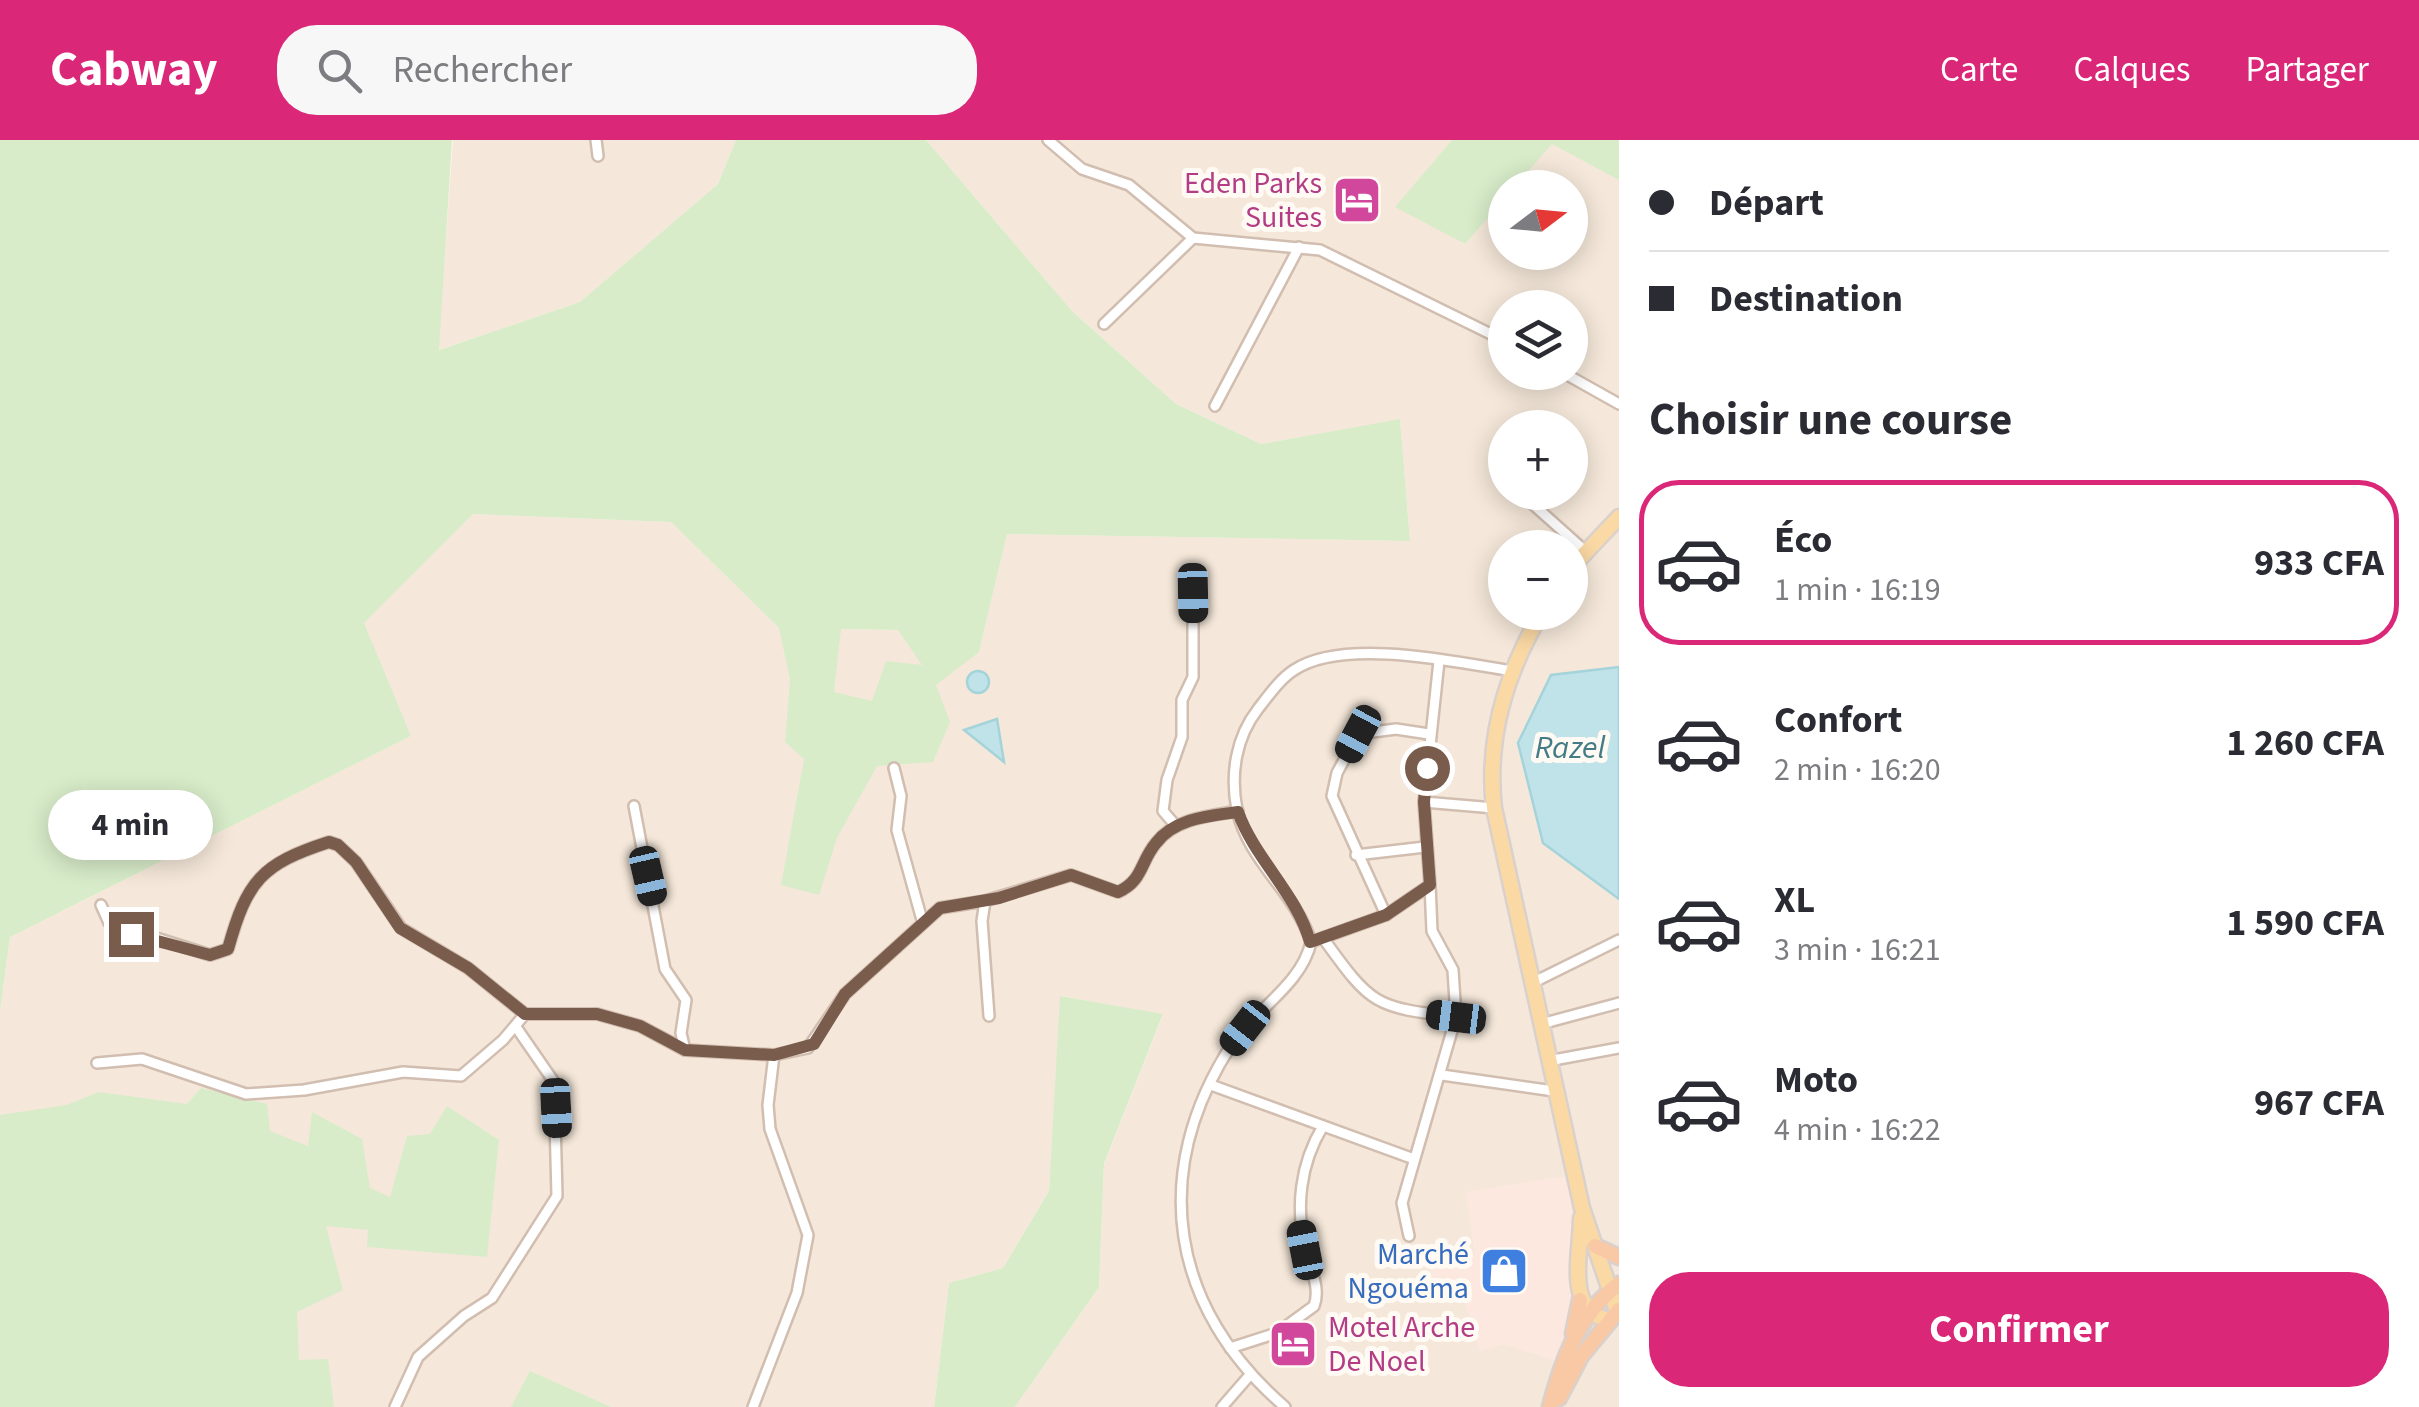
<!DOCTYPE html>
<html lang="fr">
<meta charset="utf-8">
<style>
:root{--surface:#fff;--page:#f7f7f7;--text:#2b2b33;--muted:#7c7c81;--line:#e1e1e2;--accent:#db2777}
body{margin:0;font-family:"Source Sans 3",sans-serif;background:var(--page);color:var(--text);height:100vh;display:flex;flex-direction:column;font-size:38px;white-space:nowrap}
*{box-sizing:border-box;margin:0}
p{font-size:32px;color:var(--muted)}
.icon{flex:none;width:55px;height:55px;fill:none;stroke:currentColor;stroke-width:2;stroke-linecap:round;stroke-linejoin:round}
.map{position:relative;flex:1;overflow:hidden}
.drawer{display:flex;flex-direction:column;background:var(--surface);width:800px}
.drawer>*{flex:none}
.banner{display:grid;align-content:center;height:220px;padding:0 30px;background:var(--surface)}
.needle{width:65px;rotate:74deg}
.controls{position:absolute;left:1488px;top:30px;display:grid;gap:20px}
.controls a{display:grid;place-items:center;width:100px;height:100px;border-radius:50%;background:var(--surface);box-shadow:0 5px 25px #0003;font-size:50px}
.end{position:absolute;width:45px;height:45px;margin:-22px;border:12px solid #7a5c4d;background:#fff;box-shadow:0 0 0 5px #fff}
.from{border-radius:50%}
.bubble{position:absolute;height:70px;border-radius:35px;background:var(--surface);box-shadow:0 5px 25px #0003;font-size:32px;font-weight:700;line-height:70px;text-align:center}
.car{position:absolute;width:30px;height:60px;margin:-30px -15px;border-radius:12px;box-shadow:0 0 8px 2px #0007;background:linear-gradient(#222 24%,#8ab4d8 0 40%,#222 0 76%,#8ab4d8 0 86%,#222 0)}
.banner b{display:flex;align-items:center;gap:35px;height:95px;font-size:38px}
.banner b+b{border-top:2px solid var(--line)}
.banner i{width:25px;height:25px;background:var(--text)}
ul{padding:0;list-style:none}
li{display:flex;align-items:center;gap:30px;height:165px;margin:0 20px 15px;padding:0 10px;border:5px solid transparent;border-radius:40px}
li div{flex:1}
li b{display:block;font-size:38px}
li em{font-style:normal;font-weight:700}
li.current{border-color:var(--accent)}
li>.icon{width:90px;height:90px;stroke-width:1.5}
h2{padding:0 30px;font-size:45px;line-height:120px}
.cta{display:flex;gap:20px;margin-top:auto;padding:20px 30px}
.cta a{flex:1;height:115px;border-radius:40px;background:var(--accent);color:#fff;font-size:40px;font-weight:700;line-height:115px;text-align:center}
header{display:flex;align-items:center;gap:60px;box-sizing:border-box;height:140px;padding:0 50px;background:var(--accent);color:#fff}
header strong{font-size:48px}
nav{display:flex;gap:55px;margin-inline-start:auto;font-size:35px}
.search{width:700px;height:90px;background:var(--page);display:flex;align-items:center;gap:25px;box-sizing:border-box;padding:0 35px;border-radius:40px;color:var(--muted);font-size:38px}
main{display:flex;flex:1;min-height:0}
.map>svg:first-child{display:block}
.residential{fill:#f5e8da;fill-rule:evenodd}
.commercial{fill:#fde8e0}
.green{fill:#d8ecc9;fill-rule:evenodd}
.water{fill:#bfe3e8;stroke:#a5d3da;stroke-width:2.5}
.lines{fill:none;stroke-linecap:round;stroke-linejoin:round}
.minor-casing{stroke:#d1beb0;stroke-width:14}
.primary-casing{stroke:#dad1cd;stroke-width:19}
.trunk-casing{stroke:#dad1cd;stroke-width:19}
.minor{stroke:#fff;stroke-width:9}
.primary{stroke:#fbd9a5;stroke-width:14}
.trunk{stroke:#f9c8a4;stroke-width:14}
.route{stroke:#7a5c4d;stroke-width:12}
.labels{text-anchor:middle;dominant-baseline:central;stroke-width:10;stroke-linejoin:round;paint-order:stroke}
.hotel-label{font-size:30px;fill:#b23c85;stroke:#fffaf3;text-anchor:end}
.shop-label{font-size:30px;fill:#366cbe;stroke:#fffaf3;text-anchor:end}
.water-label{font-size:32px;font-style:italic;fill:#437c86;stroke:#fffaf3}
</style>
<header>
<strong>Cabway</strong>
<div class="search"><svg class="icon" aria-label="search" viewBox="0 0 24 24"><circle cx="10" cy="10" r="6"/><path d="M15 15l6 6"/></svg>Rechercher</div>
<nav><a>Carte</a><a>Calques</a><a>Partager</a></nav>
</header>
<main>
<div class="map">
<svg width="1619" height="1267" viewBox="0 0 1619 1267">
<rect width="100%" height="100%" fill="#fdf6ec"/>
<g class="residential">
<path d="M453,0H736L718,44L580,162L438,210Z"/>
<path d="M926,0H1619V1267H1015L1099,1147L1104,1025L1163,875L1061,856L1049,1051L1003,1128L949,1143L934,1267H150L0,1162V871L10,797L411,596L363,483L473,374L671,382L779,488L898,490L979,512L1007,394L1410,401L1400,280L1261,304L1176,264L1072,171ZM1505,48H1570V112H1505ZM1505,168H1570V232H1505ZM1505,288H1570V352H1505ZM1505,408H1570V472H1505Z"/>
</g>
<path class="commercial" d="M1567,1036L1578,1115L1574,1172L1560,1222L1503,1204L1480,1211L1458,1140L1434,1142L1428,1123L1475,1114L1466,1052Z"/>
<g class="green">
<path d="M0,0H452L439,210L580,162L718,44L736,0H926L1072,171L1176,264L1261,304L1400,279L1410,401L1007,394L979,512L936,545L950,582L933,622L877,626L837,698L819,755L781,745L804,619L785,602L790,540L779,488L671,382L473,374L364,483L411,596L10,797L0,871ZM841,489L898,490L922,525L886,521L872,561L834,552Z"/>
<path d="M1452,0H1619V40L1552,4L1514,47L1505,48V58L1465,104L1395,67Z"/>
<path d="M1060,856L1163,874L1104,1024L1099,1147L1015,1267H934L949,1143L1003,1128L1049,1051Z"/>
<path d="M201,948L267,964L270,991L308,1006L312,972L362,999L370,1048L390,1057L407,996L430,994L447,966L499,1000L487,1117L367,1107L368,1090L326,1086L343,1150L297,1172L299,1220L328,1219L334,1267H0V975L66,965L99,952L187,964Z"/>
<path d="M530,1231L611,1267H511Z"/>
</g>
<g class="water">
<path d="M1619,527V759L1543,703L1518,603L1551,535Z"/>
<circle cx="978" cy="542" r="11"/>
<path d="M997,579L1004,622L964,590Z"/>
</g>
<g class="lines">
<g class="minor-casing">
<g id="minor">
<path d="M596,0L598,16"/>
<path d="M1048,0L1082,29L1129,45L1193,98L1320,110L1505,201"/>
<path d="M1104,184L1193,98"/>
<path d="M1562,232L1619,264"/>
<path d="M1215,266L1299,107"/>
<path d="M1527,359L1584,410"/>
<path d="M894,628L901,656L897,690L922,780"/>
<path d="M1424,662L1494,668"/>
<path d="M634,666L665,829L686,860L681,893L685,910"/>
<path d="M1176,686L1163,671L1167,640L1182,597V560L1193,537V453"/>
<path d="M1356,715L1425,707"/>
<path d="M1430,745L1424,662L1439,521"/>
<path d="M985,761L982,781L989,876"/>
<path d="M101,765L109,783L210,815L228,809C247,741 261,724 329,702L338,705L356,722L401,788L468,828L525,874"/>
<path d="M1386,775L1332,656L1337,633L1358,594L1396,589L1429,594"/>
<path d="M1323,798C1372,866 1374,867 1456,877"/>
<path d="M1311,802L1386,775L1430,745L1432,791L1453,830L1456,877L1402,1063L1409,1096"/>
<path d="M1532,843L1619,800"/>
<path d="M1541,884L1619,863"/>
<path d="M1548,921L1619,908"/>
<path d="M97,923L142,919L246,954L304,950L403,932L461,936L503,900L525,874H597L640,886L685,910L774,915L808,908L845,854L940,768L985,761L1071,735L1118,752C1143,741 1140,722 1156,703C1175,678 1209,676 1238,671"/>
<path d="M1442,935L1554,951"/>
<path d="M1211,945L1414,1019"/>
<path d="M1230,1208L1277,1193L1314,1166C1321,1148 1310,1129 1306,1111C1295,1068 1300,1024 1323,986"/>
<path d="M395,1267L418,1217L464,1176L492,1158L557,1056L554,942L516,887"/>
<path d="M753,1267L797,1153L808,1095L770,989L768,965L774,915"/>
<path d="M1222,1267L1249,1236"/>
<path d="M1285,1267C1170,1168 1148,1033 1232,904C1255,870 1302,844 1311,802C1296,753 1248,721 1237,670C1230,634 1236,597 1258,569C1269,555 1280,539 1294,530C1343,497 1457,522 1512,531"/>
</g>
</g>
<g class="primary-casing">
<g id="primary">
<path d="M1570,429L1619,377"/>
<path d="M1542,472C1506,533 1486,597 1494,668L1582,1068L1617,1171"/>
<path d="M1581,1078C1581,1114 1564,1171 1609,1180"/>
</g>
</g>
<g class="trunk-casing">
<g id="trunk">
<path d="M1595,1106L1619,1117"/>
<path d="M1573,1194L1580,1160"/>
<path d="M1559,1258L1581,1216L1619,1170"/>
<path d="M1550,1267C1562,1221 1579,1173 1619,1144"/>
</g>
</g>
<use href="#minor" class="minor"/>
<use href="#primary" class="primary"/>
<use href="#trunk" class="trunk"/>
</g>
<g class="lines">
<path class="route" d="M131,794L210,815L228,809C247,741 261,724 329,702L338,705L356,722L400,788L468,828L525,874H597L640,886L685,910L774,915L814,904L845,854L940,768L999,758L1071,735L1118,752C1143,741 1140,722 1156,703C1175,678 1209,676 1238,672C1255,719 1297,754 1310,802L1386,775L1430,745L1424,662L1427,628"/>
</g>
<defs>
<g id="hotel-square" transform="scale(2.5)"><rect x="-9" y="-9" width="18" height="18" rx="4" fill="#d1479c" stroke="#fffaf3"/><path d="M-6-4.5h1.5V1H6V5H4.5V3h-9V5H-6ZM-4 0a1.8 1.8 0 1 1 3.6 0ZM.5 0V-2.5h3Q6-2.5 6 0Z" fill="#fff"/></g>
<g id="shop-square" transform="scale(2.5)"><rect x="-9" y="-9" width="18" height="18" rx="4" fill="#3f7fe0" stroke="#fffaf3"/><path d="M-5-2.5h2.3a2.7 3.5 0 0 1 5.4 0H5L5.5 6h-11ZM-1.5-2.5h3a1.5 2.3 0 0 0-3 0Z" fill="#fff"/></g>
</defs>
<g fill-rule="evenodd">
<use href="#hotel-square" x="1357" y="60"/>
<use href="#shop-square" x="1504" y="1131"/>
<use href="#hotel-square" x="1293" y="1204"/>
</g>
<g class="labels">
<g class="hotel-label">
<text x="1322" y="43">Eden Parks<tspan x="1322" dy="34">Suites</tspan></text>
<text x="1328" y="1187" text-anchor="start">Motel Arche<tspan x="1328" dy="34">De Noel</tspan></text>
</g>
<g class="shop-label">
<text x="1469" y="1114">Marché<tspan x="1469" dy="34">Ngouéma</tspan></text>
</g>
<g class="water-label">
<text x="1570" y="608">Razel</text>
</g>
</g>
</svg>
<div class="controls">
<a><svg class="needle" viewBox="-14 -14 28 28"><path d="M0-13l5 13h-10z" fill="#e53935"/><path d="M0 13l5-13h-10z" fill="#7c7c81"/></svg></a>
<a><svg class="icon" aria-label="layers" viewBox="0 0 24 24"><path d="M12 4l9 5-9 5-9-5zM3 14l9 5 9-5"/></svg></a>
<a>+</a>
<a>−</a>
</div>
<i class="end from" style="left:1427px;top:628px"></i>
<i class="end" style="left:131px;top:794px"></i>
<div class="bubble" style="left:48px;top:650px;width:165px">4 min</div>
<i class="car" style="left:1193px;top:453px;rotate:179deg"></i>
<i class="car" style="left:1358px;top:594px;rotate:208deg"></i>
<i class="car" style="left:648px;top:736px;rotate:167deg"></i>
<i class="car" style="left:1456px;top:877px;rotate:277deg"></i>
<i class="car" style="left:1245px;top:888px;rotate:218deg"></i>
<i class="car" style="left:556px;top:968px;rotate:177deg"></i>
<i class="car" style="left:1305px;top:1110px;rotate:349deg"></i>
</div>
<section class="drawer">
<div class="banner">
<b><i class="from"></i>Départ</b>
<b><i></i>Destination</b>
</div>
<h2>Choisir une course</h2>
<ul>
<li class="current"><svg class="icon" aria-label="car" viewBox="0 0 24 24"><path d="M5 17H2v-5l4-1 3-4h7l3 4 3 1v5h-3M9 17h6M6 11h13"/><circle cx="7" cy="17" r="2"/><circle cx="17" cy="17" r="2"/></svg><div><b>Éco</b><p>1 min · 16:19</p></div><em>933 CFA</em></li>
<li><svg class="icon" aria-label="car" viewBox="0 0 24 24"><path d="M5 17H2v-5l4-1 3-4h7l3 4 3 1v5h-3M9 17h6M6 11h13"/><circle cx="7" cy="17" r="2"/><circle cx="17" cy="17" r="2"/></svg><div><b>Confort</b><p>2 min · 16:20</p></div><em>1 260 CFA</em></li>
<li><svg class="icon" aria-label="car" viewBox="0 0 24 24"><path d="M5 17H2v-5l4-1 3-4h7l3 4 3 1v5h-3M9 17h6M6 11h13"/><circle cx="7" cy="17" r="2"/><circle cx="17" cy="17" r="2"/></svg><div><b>XL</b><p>3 min · 16:21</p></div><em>1 590 CFA</em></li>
<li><svg class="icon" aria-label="car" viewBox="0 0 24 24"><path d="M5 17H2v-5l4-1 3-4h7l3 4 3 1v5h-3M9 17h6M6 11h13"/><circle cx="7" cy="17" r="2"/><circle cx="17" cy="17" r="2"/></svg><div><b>Moto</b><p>4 min · 16:22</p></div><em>967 CFA</em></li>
</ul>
<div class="cta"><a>Confirmer</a></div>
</section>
</main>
